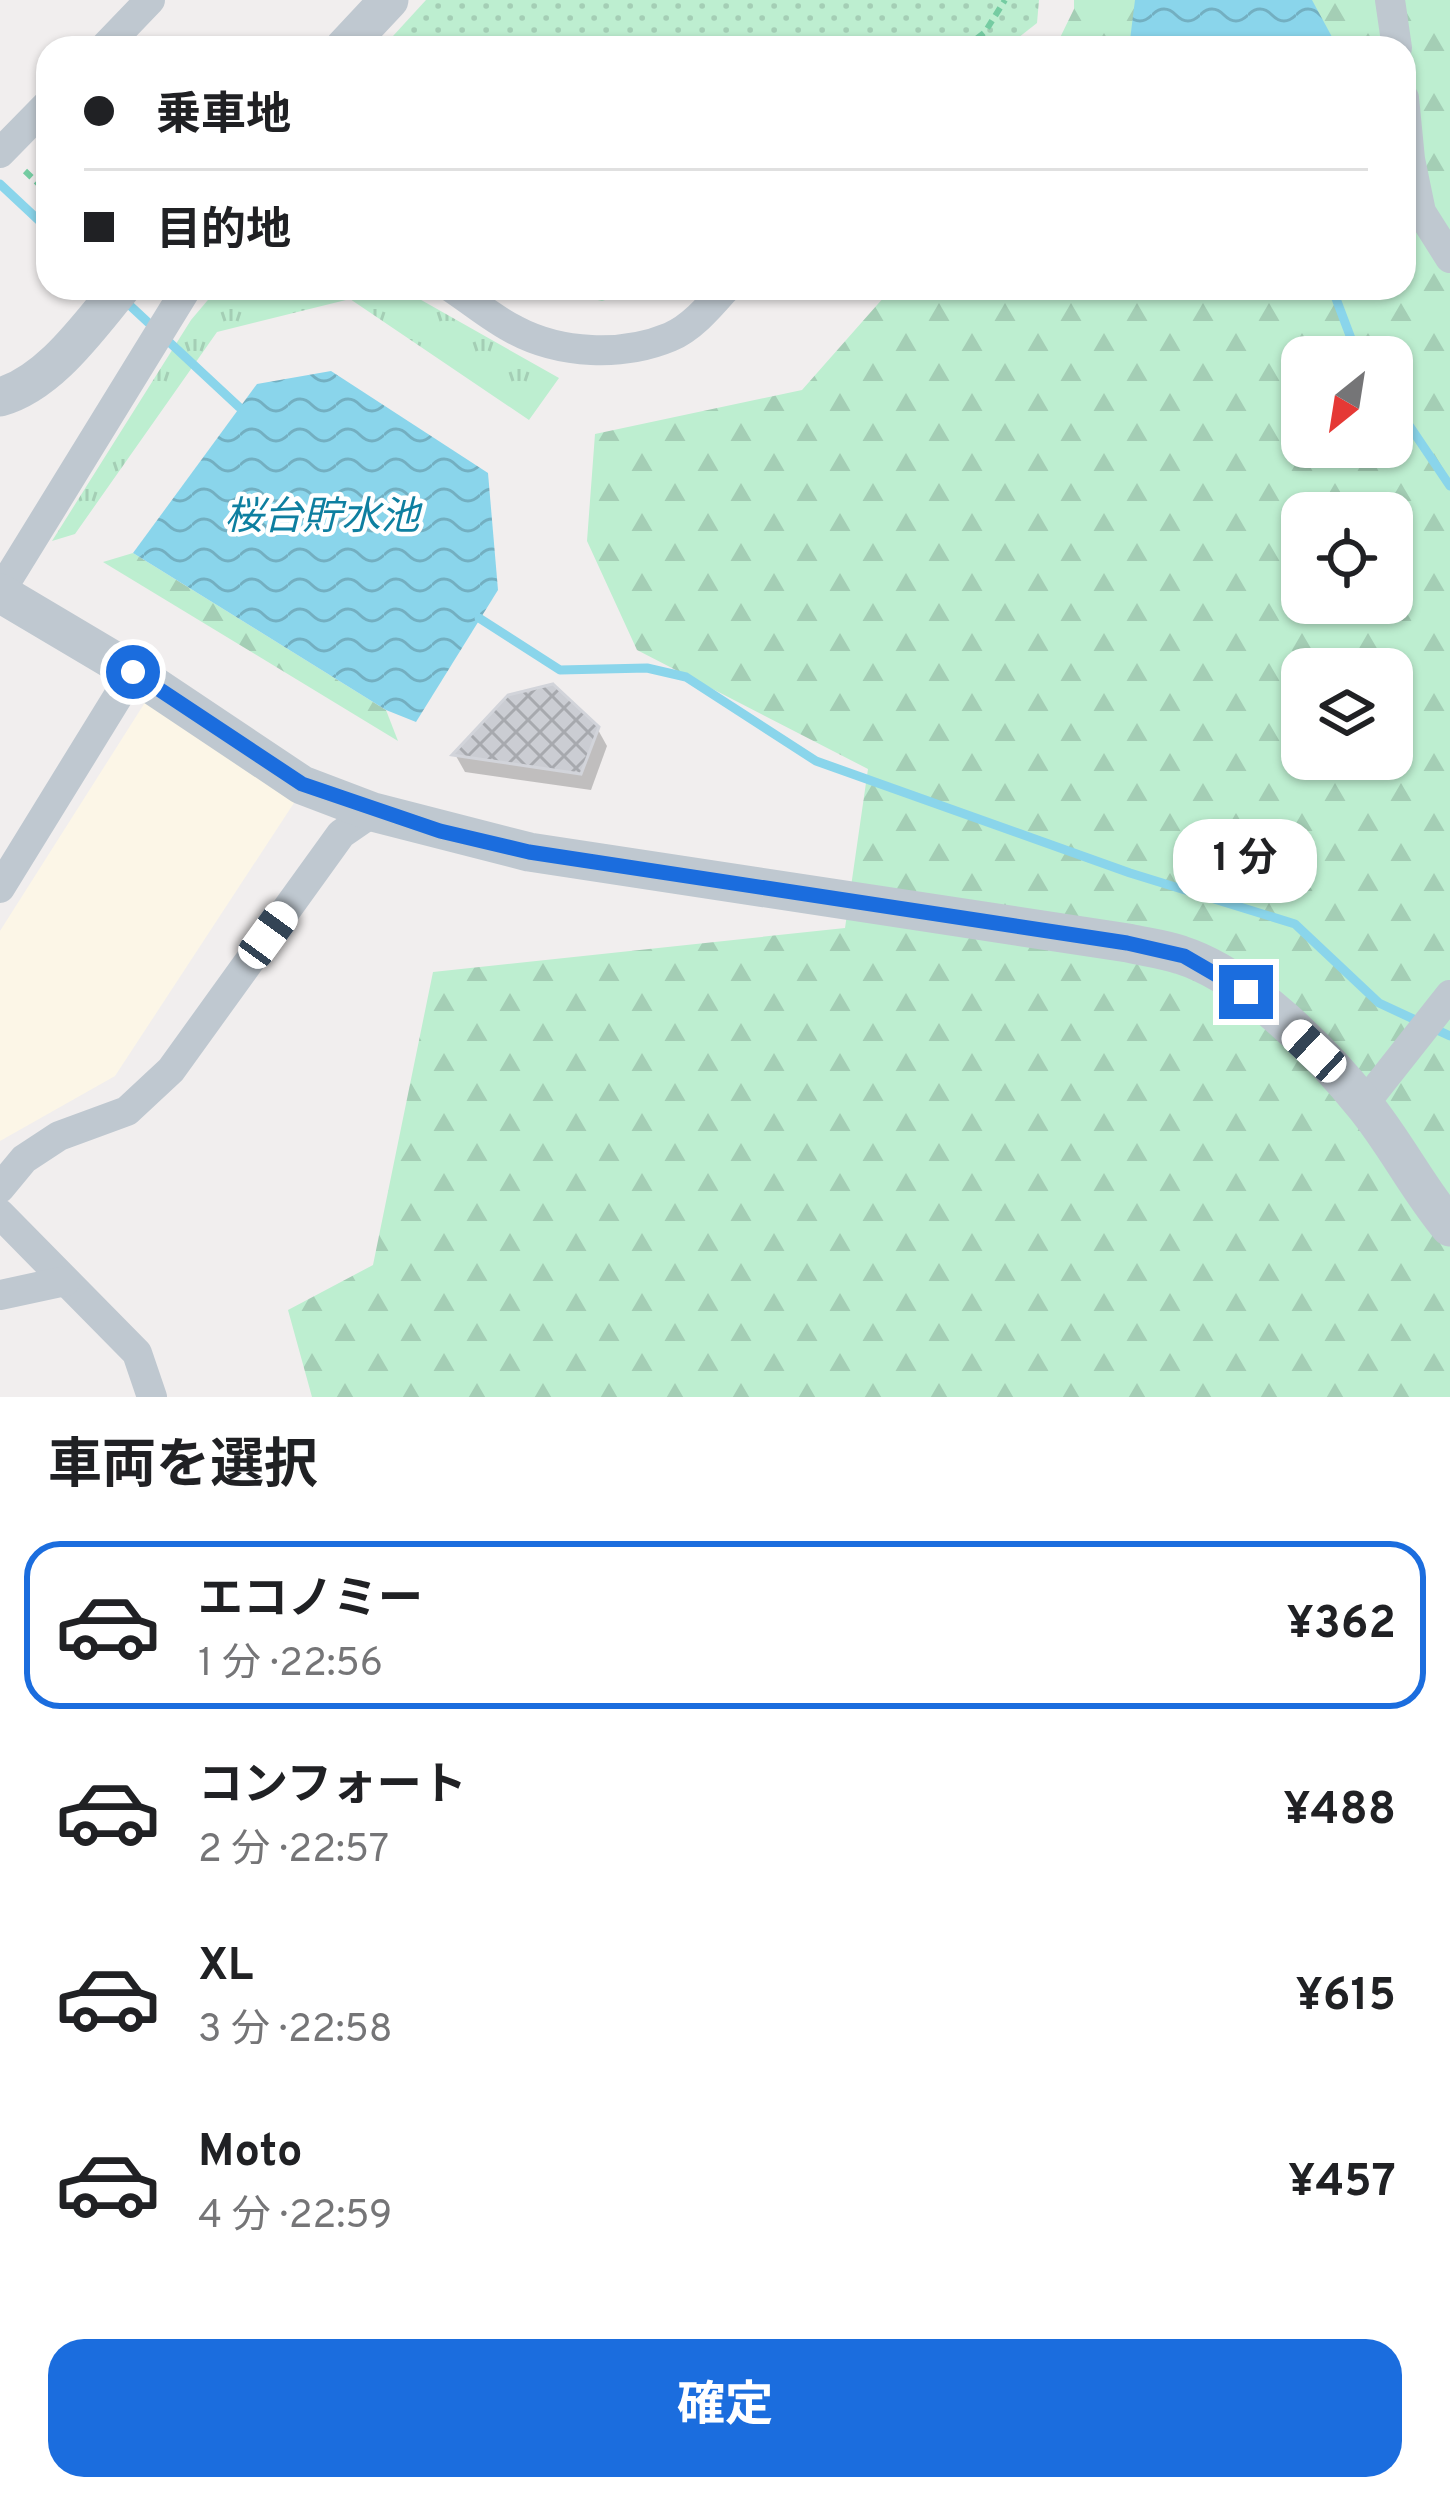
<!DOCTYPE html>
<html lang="ja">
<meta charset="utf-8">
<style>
:root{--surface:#fff;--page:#f2f2f2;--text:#202124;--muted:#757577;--line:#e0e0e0;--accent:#1b6dde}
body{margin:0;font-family:Overpass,"Noto Sans JP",sans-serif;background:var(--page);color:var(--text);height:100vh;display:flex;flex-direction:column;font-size:45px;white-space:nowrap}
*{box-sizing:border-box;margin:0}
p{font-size:39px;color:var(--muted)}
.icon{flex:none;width:66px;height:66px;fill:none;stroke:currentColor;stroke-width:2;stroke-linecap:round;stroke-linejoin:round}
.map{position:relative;height:1397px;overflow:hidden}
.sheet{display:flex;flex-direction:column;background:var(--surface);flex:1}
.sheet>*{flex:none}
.top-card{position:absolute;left:36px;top:36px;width:1380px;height:264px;border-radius:36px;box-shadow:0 3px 9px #0004;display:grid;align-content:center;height:264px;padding:0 48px;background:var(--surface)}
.needle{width:78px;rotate:210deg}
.fabs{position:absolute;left:1281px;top:336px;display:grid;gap:24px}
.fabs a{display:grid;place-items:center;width:132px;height:132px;border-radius:24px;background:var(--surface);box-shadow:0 3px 9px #0004;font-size:60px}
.end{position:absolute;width:54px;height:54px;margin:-27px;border:15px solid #1b6dde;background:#fff;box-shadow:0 0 0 6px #fff}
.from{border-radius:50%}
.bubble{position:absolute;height:84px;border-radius:36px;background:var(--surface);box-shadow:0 3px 9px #0004;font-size:39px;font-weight:700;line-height:84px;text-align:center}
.car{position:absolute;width:36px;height:72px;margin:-36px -18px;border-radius:15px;box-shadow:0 0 9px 3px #0007;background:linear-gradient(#fff 24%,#345 0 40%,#fff 0 76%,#345 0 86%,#fff 0)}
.top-card b{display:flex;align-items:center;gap:42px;height:114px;font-size:45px}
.top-card b+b{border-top:3px solid var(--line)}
.top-card i{width:30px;height:30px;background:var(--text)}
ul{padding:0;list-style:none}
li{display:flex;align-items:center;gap:36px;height:168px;margin:0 24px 18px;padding:0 24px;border:6px solid transparent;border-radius:36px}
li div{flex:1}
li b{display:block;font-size:45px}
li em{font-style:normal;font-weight:700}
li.current{border-color:var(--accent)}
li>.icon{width:108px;height:108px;stroke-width:1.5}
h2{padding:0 48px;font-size:54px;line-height:144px}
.primary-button{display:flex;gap:24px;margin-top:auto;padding:24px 48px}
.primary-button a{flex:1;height:138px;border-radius:36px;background:var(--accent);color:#fff;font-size:48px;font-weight:700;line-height:138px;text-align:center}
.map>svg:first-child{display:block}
.commercial{fill:#fcf6e7}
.grass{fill:url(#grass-tufts)}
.forest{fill:url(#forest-firs);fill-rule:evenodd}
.park{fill:url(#park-dots)}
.water{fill:url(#water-waves)}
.shadow{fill:#0003}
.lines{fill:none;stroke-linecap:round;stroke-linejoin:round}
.stream{stroke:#8ad5eb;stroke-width:9}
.building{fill:url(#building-cross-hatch);stroke:#d2d4da;stroke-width:3}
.path{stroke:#75cca2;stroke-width:6;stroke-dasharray:9 6;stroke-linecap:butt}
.minor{stroke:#bfc8d0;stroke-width:30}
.tertiary{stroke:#bfc8d0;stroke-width:39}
.route{stroke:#1b6dde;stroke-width:15}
.labels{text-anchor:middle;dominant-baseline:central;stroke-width:9;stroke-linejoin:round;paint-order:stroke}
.water-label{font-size:39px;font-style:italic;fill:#0e7fa0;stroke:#fff}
</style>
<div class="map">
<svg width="1450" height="1397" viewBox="0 0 1450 1397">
<defs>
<pattern id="grass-tufts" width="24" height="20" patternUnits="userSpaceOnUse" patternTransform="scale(3)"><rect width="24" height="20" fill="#bdeed0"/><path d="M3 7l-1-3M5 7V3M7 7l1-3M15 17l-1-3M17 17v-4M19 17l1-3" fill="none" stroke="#a4ceb5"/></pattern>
<pattern id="forest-firs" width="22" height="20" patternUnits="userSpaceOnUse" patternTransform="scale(3)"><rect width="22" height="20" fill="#bdeed0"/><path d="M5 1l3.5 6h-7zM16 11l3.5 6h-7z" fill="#a4ceb5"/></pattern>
<pattern id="park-dots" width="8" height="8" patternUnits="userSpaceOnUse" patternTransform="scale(3)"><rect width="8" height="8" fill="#bdeed0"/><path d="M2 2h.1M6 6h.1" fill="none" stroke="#a4ceb5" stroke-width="1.8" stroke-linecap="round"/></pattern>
<pattern id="water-waves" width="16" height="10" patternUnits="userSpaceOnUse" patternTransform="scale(3)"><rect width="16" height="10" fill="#8ad5eb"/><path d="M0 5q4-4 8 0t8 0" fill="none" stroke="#73afc1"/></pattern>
<pattern id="building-cross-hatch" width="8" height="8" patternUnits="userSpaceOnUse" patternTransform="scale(3)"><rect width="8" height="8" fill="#cbcdd3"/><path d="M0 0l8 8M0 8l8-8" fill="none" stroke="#a7a9ae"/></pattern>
</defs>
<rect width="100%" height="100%" fill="#f1eeee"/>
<path class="commercial" d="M151,693L307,783L115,1076L0,1141V931Z"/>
<path class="grass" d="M218,288H400L559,378L529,420L350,299L217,332L75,534L52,541L191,320Z"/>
<g class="forest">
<path d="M1074,0H1450V1397H312L288,1310L373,1265L433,972L845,928L868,769L637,650L587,541L595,434L802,390L892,288H1404V48H1055L1074,9ZM1302,357H1392V447H1302ZM1302,513H1392V603H1302ZM1302,669H1392V759H1302Z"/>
<path d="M133,553L386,710L398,741L103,562Z"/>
</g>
<g class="park">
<path d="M426,0H1039L1037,23L1005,48H382Z"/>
<path d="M544,288H642L602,301Z"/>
</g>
<g class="water">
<path d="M1135,0H1312L1338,48H1129Z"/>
<path d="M331,371L488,473L498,590L416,722L386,710L133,553L257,384Z"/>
</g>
<path class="shadow" d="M509,697L597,728L607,746L591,790L465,772L456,756Z"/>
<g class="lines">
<g class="stream">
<path d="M0,184L48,229"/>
<path d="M1332,288L1352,341L1363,357"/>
<path d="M124,300L239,407"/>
<path d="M1392,400L1450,486"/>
<path d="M479,618L560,670L647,668L686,677L816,761L1130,873L1295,924L1379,1003L1450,1036"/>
</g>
</g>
<path class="building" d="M553,684L599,727L581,774L452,755L508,695Z"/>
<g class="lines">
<g class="path">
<path d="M965,48L985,32L1005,0"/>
<path d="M25,171L48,193"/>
</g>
<g class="minor">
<path d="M1390,0L1397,48"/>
<path d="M104,48L150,0"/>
<path d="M1404,98L1410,159L1421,212L1450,258"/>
<path d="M0,153L48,104"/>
<path d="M452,288C473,302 493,319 515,330C560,354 622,357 670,337C692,328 711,305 726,288"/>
<path d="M0,592L187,288"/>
<path d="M0,888L133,672"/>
<path d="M1364,1104L1450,995"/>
<path d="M0,1188L24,1159L59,1136L127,1111L171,1070L341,834L373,812"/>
<path d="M0,1214L137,1353L152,1397"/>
<path d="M0,1295L65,1281"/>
</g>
<g class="tertiary">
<path d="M344,48L389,0"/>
<path d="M0,397C50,383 89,326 121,288"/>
<path d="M0,593L133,672L302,785L373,812L529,852L1128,943C1145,947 1164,949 1181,955C1247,976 1323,1053 1365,1106C1396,1144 1418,1189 1450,1227"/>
</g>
</g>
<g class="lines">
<path class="route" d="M133,672L302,784L440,831L529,852L1127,943L1184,956L1246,992"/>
</g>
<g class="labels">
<g class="water-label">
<text x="322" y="519">桜台貯水池</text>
</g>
</g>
</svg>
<div class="fabs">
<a><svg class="needle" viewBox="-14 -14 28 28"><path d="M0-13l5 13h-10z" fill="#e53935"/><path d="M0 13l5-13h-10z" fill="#757577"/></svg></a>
<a><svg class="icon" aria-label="locate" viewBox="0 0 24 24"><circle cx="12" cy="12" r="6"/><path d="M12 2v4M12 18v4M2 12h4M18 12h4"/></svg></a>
<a><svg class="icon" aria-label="layers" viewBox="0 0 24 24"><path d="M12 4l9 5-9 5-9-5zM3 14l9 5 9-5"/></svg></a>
</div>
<i class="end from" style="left:133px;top:672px"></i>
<i class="end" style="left:1246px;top:992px"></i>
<div class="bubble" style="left:1173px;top:819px;width:144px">1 分</div>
<i class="car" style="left:268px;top:935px;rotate:36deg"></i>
<i class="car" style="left:1314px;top:1051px;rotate:313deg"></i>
<div class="top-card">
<b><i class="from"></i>乗車地</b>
<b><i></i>目的地</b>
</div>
</div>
<section class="sheet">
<h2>車両を選択</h2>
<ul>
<li class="current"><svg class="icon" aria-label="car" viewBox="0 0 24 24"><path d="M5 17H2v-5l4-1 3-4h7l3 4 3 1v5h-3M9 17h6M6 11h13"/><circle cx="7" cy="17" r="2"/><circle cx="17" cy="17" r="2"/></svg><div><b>エコノミー</b><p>1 分 · 22:56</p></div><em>¥362</em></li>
<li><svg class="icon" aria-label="car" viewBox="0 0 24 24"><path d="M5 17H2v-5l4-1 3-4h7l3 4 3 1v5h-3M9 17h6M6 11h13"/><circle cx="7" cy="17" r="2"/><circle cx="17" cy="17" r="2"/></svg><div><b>コンフォート</b><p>2 分 · 22:57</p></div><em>¥488</em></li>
<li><svg class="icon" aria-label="car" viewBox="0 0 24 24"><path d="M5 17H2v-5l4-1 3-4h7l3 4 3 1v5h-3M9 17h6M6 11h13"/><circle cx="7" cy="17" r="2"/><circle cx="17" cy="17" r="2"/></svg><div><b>XL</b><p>3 分 · 22:58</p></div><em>¥615</em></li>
<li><svg class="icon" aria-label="car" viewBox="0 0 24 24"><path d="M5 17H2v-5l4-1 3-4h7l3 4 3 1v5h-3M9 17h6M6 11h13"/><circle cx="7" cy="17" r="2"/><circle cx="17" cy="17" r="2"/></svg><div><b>Moto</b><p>4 分 · 22:59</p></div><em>¥457</em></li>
</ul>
<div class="primary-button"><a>確定</a></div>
</section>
